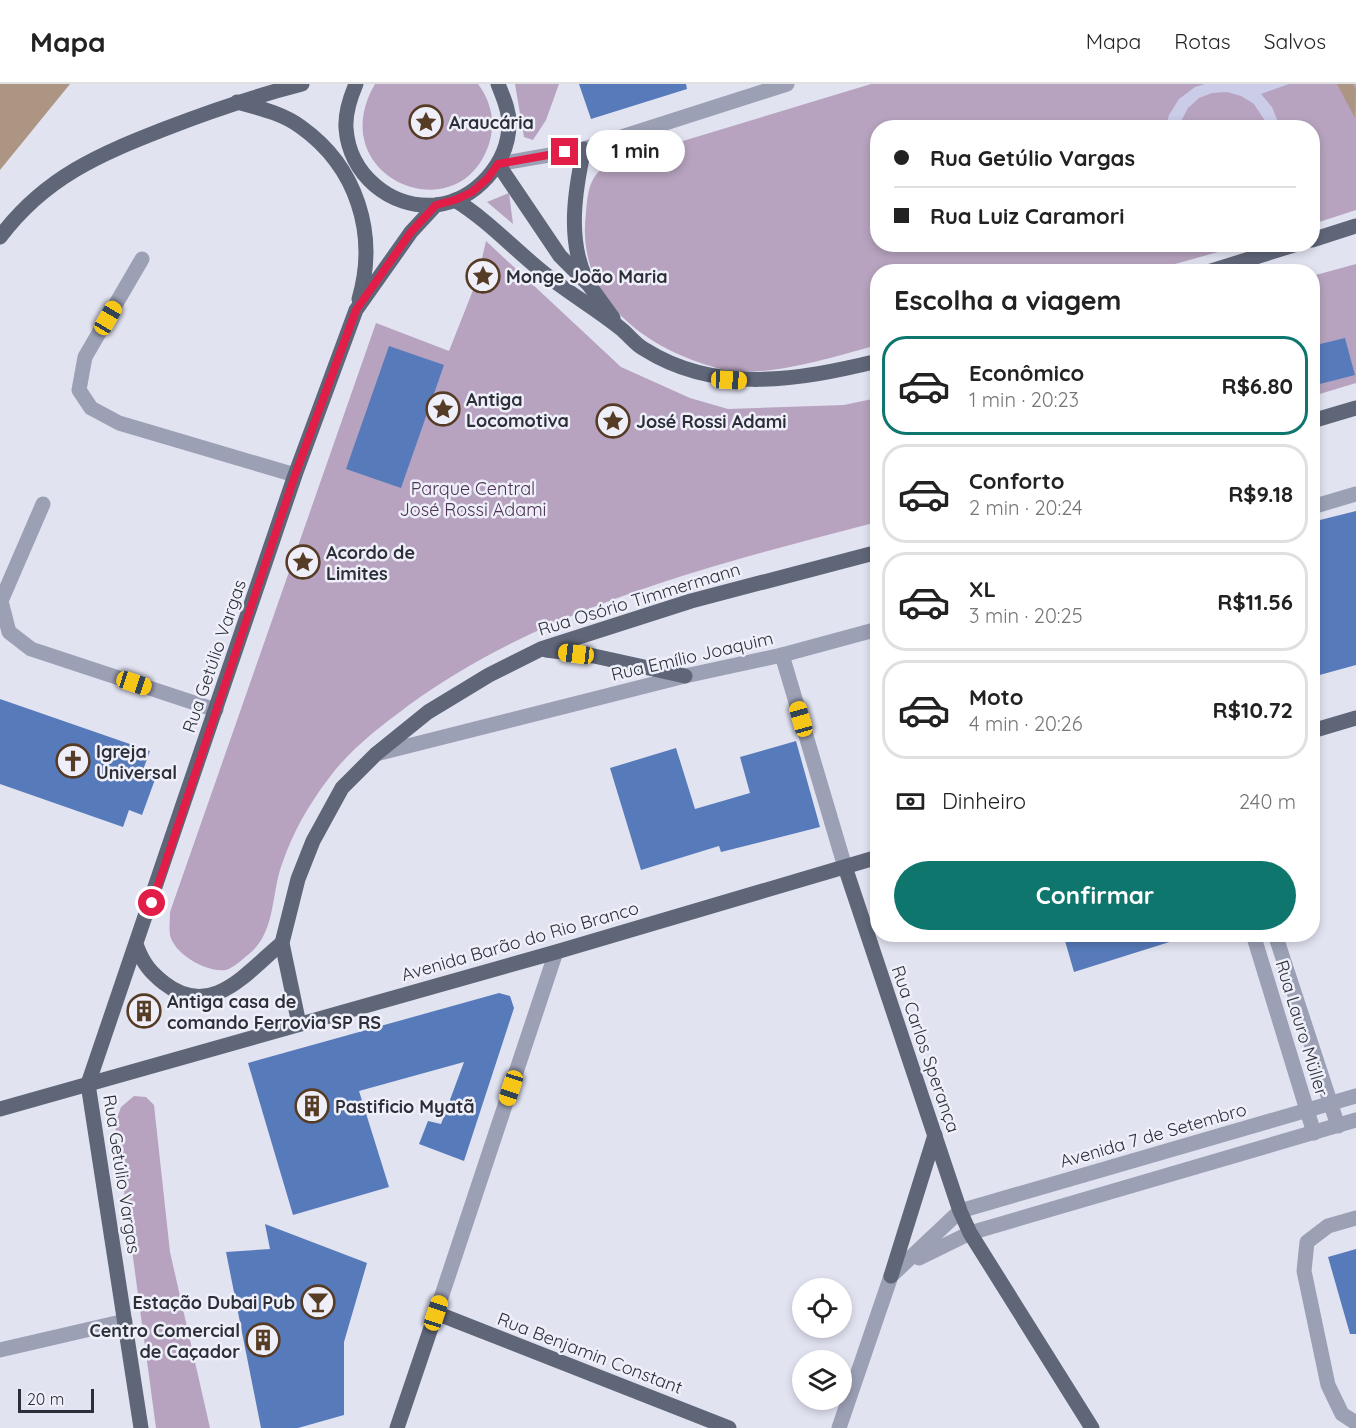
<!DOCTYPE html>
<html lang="pt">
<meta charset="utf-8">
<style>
:root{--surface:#fff;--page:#f6f6f6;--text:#222;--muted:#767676;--line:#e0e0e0;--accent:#0f766e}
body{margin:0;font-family:Quicksand,sans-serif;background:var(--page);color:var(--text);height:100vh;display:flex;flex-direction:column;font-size:22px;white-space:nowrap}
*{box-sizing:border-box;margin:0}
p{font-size:20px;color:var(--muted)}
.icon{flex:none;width:33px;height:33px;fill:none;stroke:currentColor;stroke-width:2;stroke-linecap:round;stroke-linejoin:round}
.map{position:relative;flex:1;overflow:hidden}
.side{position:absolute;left:870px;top:180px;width:450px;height:678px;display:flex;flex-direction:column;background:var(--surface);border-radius:24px;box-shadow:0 3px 9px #0003}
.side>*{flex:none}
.hud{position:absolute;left:870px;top:36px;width:450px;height:132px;border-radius:24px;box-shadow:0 3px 9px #0003;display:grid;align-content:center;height:132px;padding:0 24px;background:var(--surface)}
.buttons{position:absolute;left:792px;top:1194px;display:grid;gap:12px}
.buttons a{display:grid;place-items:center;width:60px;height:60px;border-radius:50%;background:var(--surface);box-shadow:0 3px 9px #0003;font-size:30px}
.scale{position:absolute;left:18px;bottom:15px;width:76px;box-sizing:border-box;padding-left:6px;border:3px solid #2c2f38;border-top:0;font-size:16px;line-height:21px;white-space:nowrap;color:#2c2f38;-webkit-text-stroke:4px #eeeff9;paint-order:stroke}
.end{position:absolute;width:27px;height:27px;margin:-14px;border:8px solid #e11d48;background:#fff;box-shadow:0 0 0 3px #fff}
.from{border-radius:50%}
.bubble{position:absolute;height:42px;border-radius:21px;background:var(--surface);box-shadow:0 3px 9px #0003;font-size:20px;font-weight:700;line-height:42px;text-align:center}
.car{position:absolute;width:18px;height:36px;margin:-18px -9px;border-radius:8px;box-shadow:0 0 4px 2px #0007;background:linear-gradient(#f5c518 24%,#345 0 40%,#f5c518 0 76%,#345 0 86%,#f5c518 0)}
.hud b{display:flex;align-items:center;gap:21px;height:57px;font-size:22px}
.hud b+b{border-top:2px solid var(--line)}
.hud i{width:15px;height:15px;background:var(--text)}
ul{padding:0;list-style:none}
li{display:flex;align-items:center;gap:18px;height:99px;margin:0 12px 9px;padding:0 12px;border:3px solid var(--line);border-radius:24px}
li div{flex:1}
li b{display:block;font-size:22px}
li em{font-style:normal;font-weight:700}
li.selected{border-color:var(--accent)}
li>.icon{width:54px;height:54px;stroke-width:1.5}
h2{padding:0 24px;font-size:27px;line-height:72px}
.pay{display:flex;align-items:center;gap:15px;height:66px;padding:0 24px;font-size:22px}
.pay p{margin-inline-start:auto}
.primary-button{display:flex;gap:12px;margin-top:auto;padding:12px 24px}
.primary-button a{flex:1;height:69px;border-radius:36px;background:var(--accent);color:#fff;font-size:24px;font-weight:700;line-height:69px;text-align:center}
header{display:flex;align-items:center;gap:36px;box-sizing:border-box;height:84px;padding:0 30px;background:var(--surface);border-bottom:2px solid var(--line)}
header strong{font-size:28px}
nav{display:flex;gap:33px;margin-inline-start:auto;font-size:21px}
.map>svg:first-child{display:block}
.green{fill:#b7a3bf}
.plaza{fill:#cacce8}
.water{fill:#ac9583}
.building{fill:#577bba}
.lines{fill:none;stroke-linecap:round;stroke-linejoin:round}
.minor{stroke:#9ca0b5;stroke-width:15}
.major{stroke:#5f6678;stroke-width:15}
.route{stroke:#e11d48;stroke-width:8}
.labels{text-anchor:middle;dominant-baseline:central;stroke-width:5;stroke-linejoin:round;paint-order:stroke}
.poi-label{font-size:18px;font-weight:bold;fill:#2c2f38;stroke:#eeeff9;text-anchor:start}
.park-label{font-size:18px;fill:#4c3254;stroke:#eeeff9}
.street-label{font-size:18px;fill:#2c2f38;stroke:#eeeff9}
</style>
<header>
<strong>Mapa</strong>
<nav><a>Mapa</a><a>Rotas</a><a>Salvos</a></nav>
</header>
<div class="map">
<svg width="1356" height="1344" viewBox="0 0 1356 1344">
<rect width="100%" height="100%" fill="#e2e3f1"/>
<g class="green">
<path d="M375,0H478C491,17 496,39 489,60C459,151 321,93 375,0Z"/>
<path d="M515,0H559L546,36L533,56L524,53Z"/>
<path d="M871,0H1356V126L1313,140L1312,44H878V160L1243,161L1150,187L878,188L877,261C838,272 760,296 721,285C647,266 575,215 586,129C588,107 589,91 610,79Z"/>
<path d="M509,109L513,140L487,118Z"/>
<path d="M486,157L621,283L690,314L728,325L844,321L877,314V438C717,480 545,522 409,621C380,643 351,664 329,694C309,720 293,748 282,780C271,810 276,848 249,870C243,875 233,884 226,886C207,889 174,870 170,851C169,844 170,835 170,828L376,239L449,267L477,196Z"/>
<path d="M1356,180V299L1313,312L1312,192Z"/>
<path d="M134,1012L146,1013L154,1021L170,1168L210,1344H156L115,1040L121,1023Z"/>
</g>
<path class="plaza" d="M1205,0H1289L1261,10L1272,23L1280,43H1269L1254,20L1241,12L1227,8L1212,9L1199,14L1188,24L1178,43H1166L1169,31L1179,15L1195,3Z"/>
<g class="water">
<path d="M0,0H70L0,86Z"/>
<path d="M1337,0H1353L1356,6L1355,34Z"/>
</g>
<g class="building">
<path d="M579,0H686L687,5L591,35Z"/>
<path d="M1345,254L1355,291L1312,302V262Z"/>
<path d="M389,262L444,281L401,404L346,385Z"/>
<path d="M1356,427V581L1316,592L1312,580V438Z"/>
<path d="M0,615L150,667L143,686L157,690L142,731L129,726L123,743L0,700Z"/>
<path d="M796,657L820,743L721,768L719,762L641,786L610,684L676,664L695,725L750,709L740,673Z"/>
<path d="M1063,850H1178L1179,855L1074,888Z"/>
<path d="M499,909L510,912L514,924L464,1077L419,1060L428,1037L441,1040L464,978L359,1007L389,1103L293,1131L248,979Z"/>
<path d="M265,1140L367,1179L344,1258V1331L298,1344H261L226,1168L270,1165Z"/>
<path d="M1356,1165V1250H1350L1328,1173Z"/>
</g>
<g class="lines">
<g class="minor">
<path d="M498,80L584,65L787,0"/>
<path d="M142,175L85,273L79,306L91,324L119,339L295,391"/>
<path d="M43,420L1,517L9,548L31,565L216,626"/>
<path d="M1312,423L1356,410"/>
<path d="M782,571L845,783"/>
<path d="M376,670L685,592L782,571L878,545"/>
<path d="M1253,850L1314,1049"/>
<path d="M1275,850L1338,1042"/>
<path d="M1356,1134L1328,1142L1307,1158L1304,1187L1328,1301L1342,1330L1356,1339"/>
<path d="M919,1174L970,1149L1356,1036"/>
<path d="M436,1229L556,868"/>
<path d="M0,1266L125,1237"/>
<path d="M839,1344L891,1192L960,1127L1356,1012"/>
</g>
<g class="major">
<path d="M356,0C350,14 345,29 346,44C349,90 390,125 436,121C476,116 509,79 509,39C509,25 503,13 498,0"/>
<path d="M237,18C259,24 282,29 301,43C357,83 378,150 359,215"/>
<path d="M584,65C575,106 567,155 586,195"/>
<path d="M498,80L560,172L589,201L613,234"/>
<path d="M455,116C486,135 511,162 539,185C565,207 594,223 620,244C628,250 635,260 644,265C717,311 799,296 878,277"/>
<path d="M0,153C45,93 100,70 167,44C211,27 255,12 302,0"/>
<path d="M1312,156L1356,142"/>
<path d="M1208,188L1297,160"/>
<path d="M1312,337L1356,324"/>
<path d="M546,566L594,572L685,592"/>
<path d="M1312,647L1356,634"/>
<path d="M845,783L960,1127L970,1149L1092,1344"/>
<path d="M137,863C143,879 150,888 164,899C211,936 246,889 282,859"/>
<path d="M299,940L282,859L298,795L313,757L342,704L376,670L428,628L489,591L541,565L691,517L878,468"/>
<path d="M0,1025L556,868L878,773"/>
<path d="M891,1192L935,1051"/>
<path d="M141,1344L88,1000L295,391L356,226L411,148L436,121"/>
<path d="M397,1344L436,1229L729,1344"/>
</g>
</g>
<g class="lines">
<path class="route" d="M152,819L295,391L356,226L411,148L436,121L455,116L472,108L487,95L498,80L565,68"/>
</g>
<defs>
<g id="sight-ring" transform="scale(1.725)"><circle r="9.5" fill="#eeeff9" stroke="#563b25" stroke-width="1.5"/><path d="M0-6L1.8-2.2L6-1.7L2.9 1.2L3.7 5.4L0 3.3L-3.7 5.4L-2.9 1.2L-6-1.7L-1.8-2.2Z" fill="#563b25"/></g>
<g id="church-ring" transform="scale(1.725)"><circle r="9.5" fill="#eeeff9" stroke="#563b25" stroke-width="1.5"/><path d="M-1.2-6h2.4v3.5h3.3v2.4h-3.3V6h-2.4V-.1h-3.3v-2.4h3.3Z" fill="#563b25"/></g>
<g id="building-ring" transform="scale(1.725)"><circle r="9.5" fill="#eeeff9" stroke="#563b25" stroke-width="1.5"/><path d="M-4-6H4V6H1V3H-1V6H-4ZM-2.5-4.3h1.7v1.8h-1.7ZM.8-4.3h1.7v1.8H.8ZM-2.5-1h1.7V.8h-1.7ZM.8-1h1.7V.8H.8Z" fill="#563b25"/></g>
<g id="bar-ring" transform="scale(1.725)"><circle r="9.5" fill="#eeeff9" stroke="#563b25" stroke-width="1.5"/><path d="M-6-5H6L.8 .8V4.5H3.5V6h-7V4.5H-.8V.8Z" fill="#563b25"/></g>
</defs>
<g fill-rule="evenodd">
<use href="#sight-ring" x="426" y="38"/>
<use href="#sight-ring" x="483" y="192"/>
<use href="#sight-ring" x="443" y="325"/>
<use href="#sight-ring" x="613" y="337"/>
<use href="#sight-ring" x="303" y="478"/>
<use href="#church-ring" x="73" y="677"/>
<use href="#building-ring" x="144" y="927"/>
<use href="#building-ring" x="312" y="1022"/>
<use href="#bar-ring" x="318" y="1218"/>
<use href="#building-ring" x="263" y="1256"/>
</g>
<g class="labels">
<g class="poi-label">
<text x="449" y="38">Araucária</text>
<text x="506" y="192">Monge João Maria</text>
<text x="466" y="315">Antiga<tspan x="466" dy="21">Locomotiva</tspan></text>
<text x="636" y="337">José Rossi Adami</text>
<text x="326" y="468">Acordo de<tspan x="326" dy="21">Limites</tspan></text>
<text x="96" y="667">Igreja<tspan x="96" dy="21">Universal</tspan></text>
<text x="167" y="917">Antiga casa de<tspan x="167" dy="21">comando Ferrovia SP RS</tspan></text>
<text x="335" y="1022">Pastificio Myatã</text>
<text x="295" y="1218" text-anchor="end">Estação Dubai Pub</text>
<text x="240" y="1246" text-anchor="end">Centro Comercial<tspan x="240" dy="21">de Caçador</tspan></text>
</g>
<g class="park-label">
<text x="473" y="404">Parque Central<tspan x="473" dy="21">José Rossi Adami</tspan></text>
</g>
<g class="street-label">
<text transform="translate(639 515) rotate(-17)">Rua Osório Timmermann</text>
<text transform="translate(214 572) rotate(-71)">Rua Getúlio Vargas</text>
<text transform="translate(692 572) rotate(-13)">Rua Emílio Joaquim</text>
<text transform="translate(520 857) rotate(-16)">Avenida Barão do Rio Branco</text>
<text transform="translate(1302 944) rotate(73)">Rua Lauro Müller</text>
<text transform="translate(926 965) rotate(71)">Rua Carlos Sperança</text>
<text transform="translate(1153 1051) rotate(-16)">Avenida 7 de Setembro</text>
<text transform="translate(122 1090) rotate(81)">Rua Getúlio Vargas</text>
<text transform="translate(590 1269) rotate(21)">Rua Benjamin Constant</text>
</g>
</g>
</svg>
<div class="buttons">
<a><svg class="icon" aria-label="locate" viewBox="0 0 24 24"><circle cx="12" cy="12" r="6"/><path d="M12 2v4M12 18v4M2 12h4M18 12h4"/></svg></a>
<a><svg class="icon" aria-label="layers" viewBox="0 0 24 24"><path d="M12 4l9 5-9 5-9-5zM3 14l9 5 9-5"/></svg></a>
</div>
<div class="scale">20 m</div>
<i class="end from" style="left:152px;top:819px"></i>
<i class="end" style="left:565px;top:68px"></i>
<div class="bubble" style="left:586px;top:46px;width:99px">1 min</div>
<i class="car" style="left:108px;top:234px;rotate:30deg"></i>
<i class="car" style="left:729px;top:296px;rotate:93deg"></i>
<i class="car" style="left:576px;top:570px;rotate:277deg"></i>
<i class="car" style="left:134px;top:599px;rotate:108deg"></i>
<i class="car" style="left:801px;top:635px;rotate:344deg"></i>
<i class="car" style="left:511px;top:1004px;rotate:198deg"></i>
<i class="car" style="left:436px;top:1229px;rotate:18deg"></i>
<div class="hud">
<b><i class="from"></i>Rua Getúlio Vargas</b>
<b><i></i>Rua Luiz Caramori</b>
</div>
<section class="side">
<h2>Escolha a viagem</h2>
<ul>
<li class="selected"><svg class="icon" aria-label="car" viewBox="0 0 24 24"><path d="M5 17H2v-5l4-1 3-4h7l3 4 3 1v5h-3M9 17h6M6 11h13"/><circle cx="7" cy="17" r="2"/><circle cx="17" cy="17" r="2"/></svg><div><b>Econômico</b><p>1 min · 20:23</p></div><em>R$6.80</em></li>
<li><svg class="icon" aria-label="car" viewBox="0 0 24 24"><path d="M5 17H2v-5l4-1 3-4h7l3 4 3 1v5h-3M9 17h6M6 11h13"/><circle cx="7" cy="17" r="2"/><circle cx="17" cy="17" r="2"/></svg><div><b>Conforto</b><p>2 min · 20:24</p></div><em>R$9.18</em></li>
<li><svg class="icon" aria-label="car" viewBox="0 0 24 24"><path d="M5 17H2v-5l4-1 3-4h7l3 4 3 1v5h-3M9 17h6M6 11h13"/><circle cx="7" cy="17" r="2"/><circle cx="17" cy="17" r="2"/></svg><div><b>XL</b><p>3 min · 20:25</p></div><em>R$11.56</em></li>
<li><svg class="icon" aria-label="car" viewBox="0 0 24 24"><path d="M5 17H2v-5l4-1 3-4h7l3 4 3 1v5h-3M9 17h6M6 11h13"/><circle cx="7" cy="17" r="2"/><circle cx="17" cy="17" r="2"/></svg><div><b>Moto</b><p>4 min · 20:26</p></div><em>R$10.72</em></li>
</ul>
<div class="pay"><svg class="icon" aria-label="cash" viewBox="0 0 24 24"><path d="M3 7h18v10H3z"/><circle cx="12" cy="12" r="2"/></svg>Dinheiro<p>240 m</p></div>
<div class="primary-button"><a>Confirmar</a></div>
</section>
</div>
